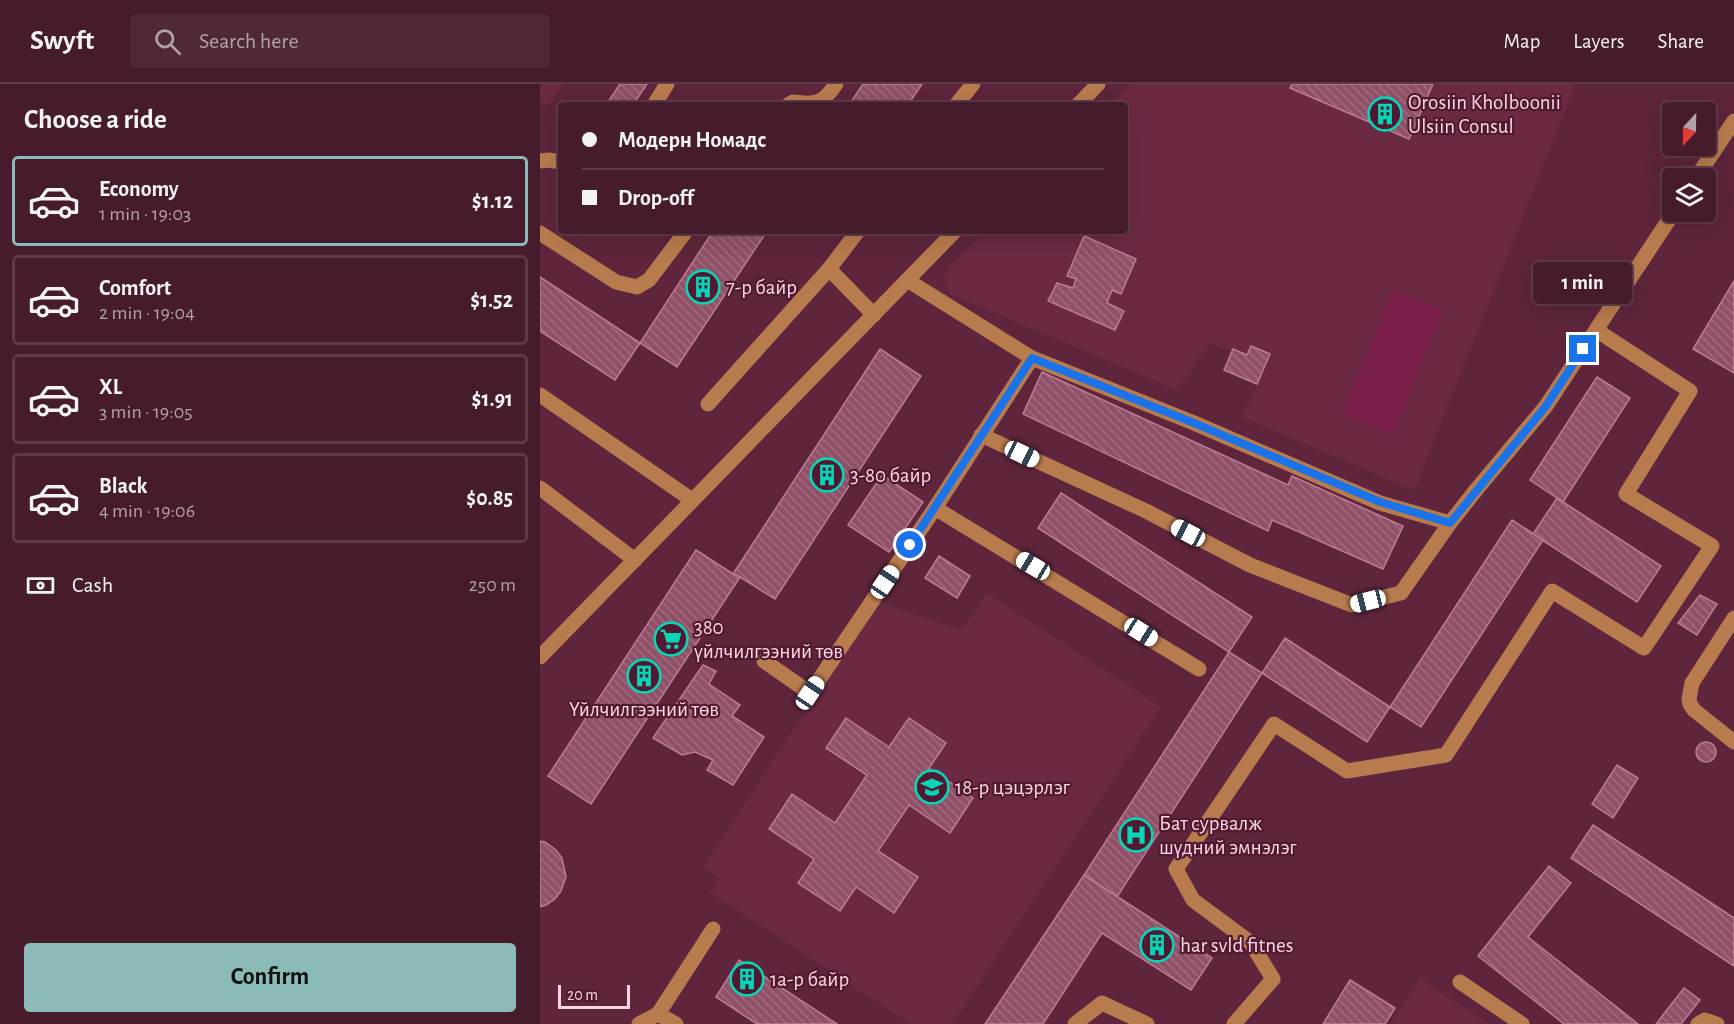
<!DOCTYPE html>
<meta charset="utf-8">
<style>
:root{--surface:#461c2d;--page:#502939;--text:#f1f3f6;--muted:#b0a1aa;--line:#5e3a49;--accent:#8bbbb9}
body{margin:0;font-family:"Alegreya Sans",sans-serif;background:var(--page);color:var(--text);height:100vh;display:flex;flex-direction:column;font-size:22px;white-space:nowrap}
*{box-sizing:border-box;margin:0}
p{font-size:20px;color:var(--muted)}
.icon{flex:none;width:33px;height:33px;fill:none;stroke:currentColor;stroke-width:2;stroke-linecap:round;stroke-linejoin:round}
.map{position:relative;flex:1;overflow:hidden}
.side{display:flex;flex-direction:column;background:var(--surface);width:540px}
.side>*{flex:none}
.banner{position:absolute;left:18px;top:18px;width:570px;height:132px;border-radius:6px;box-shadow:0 6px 24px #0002,0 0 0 2px var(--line);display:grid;align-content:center;height:132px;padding:0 24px;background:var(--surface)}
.needle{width:39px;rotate:202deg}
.controls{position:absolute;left:1122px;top:18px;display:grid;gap:12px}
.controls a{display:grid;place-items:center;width:54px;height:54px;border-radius:6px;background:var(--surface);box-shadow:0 6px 24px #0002,0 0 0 2px var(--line);font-size:30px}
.scale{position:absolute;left:18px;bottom:15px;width:72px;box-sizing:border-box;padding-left:6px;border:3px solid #fbd6e1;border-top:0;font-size:16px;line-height:21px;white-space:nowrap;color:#fbd6e1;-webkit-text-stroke:4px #521a32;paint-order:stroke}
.end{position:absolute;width:27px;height:27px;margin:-14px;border:8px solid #1a73e8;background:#fff;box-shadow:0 0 0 3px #fff}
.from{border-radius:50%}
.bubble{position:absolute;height:42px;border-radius:6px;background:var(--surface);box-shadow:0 6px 24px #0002,0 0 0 2px var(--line);font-size:20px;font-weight:700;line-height:42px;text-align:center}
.car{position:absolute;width:18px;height:36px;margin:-18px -9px;border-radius:8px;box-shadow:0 0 4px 2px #0007;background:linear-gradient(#fff 24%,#345 0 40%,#fff 0 76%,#345 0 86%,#fff 0)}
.banner b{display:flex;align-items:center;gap:21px;height:57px;font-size:22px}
.banner b+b{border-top:2px solid var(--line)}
.banner i{width:15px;height:15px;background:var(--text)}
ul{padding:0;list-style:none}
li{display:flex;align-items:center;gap:18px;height:90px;margin:0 12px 9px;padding:0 12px;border:3px solid var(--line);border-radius:6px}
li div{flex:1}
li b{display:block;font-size:22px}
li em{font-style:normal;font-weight:700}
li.current{border-color:var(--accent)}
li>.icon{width:54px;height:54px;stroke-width:1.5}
h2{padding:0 24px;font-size:27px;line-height:72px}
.pay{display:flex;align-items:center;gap:15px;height:66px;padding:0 24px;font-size:22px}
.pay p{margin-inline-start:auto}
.primary-button{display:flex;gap:12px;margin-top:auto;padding:12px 24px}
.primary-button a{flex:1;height:69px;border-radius:6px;background:var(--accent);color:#111;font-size:24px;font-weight:700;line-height:69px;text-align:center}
header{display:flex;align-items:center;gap:36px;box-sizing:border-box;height:84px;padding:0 30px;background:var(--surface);border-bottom:2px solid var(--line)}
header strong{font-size:28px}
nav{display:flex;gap:33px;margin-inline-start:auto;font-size:21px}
.search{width:420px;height:54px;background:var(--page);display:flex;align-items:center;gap:15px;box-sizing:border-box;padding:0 21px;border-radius:6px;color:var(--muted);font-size:22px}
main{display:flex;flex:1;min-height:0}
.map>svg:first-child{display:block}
.built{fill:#6b2944}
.pitch{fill:#7b204a}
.building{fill:url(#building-back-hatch);stroke:#be7b93;stroke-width:1.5}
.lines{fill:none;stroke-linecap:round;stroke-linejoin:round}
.minor{stroke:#b87b4d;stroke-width:15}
.route{stroke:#1a73e8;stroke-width:8}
.labels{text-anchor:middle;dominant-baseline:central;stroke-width:4.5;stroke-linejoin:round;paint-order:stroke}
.poi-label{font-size:21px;fill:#fbd6e1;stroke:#521a32;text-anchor:start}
</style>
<header>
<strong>Swyft</strong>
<div class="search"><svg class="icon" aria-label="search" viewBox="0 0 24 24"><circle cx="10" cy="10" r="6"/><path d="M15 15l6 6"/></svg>Search here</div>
<nav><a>Map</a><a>Layers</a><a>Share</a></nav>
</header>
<main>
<section class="side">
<h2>Choose a ride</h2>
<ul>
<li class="current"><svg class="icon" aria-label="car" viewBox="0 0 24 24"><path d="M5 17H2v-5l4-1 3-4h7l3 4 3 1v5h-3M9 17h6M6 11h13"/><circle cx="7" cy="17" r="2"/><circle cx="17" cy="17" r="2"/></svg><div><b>Economy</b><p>1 min · 19:03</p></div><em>$1.12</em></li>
<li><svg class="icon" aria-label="car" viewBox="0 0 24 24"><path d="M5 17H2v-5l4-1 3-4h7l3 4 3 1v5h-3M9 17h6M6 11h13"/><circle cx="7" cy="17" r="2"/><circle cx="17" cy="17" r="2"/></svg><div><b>Comfort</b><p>2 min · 19:04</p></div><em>$1.52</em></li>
<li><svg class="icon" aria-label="car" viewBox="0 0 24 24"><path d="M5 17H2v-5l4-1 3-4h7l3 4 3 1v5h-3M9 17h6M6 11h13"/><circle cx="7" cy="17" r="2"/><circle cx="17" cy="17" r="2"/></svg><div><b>XL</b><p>3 min · 19:05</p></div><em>$1.91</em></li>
<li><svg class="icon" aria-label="car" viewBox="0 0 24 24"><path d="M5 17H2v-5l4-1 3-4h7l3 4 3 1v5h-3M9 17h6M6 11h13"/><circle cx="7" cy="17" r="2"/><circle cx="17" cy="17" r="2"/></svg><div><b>Black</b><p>4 min · 19:06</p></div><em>$0.85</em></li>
</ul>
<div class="pay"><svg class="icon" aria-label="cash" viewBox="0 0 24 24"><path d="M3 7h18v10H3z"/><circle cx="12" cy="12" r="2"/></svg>Cash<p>250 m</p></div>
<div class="primary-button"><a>Confirm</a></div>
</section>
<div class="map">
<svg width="1194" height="940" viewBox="0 0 1194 940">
<defs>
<pattern id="building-back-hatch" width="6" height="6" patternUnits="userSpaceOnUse" patternTransform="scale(1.5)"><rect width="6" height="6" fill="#905168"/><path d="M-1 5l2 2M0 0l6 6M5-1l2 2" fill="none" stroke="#a0697d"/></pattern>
</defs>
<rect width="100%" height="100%" fill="#5e253c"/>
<g class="built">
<path d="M0,0H23L8,22L0,17Z"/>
<path d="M590,0H1036L874,406L702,333L717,300L684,286L691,268L670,259L637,306L410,210L404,193L409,183L445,147H585V21H569Z"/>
<path d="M447,509L621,623L412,940H370L170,808L179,794L163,783L338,518L422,546Z"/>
<path d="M880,894L912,916L948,940H852Z"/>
</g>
<path class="pitch" d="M853,206L903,226L853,351L802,330Z"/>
<g class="building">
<path d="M80,0H107L93,21H66Z"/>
<path d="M323,0H382L368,21H309Z"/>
<path d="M752,0H893L869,55L750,4Z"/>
<path d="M173,147H227L137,283L100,259Z"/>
<path d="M544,152L596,175L581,210L572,206L567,219L584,227L575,246L508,217L517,199L533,204L536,195L527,192Z"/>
<path d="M0,193L100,259L75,296L0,247Z"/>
<path d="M1194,197V289L1153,265Z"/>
<path d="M711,262L730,270L717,300L684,286L693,265L707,271Z"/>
<path d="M340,265L381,292L235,515L200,493L193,490Z"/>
<path d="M502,288L748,401L752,392L863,442L843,485L732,436L728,447L483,330Z"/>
<path d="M1057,293L1090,314L1023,418L990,396Z"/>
<path d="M342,391L383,418L349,468L308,441Z"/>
<path d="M521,409L712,533L689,568L498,444Z"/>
<path d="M1017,414L1121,482L1097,518L993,450Z"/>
<path d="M972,436L1003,456L881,643L850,623Z"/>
<path d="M156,466L193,490L200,493L51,720L8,692Z"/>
<path d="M399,472L430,492L417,514L385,494Z"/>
<path d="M1160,511L1177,520L1157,551L1138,539Z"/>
<path d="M745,554L850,623L827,658L722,589Z"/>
<path d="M689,568L722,589L577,813L544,791Z"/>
<path d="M163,581L176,587L169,600L200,621L192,632L224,653L193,701L167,686L173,676L155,668L142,671L113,654Z"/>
<path d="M306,634L349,663L369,634L406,659L389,684L433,714L410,749L369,721L338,767L378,793L354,829L316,803L300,827L258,799L274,775L229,745L252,710L295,739L327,691L286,664Z"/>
<circle cx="1166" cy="668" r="10"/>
<path d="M1077,681L1098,694L1073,734L1052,720Z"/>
<path d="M1053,741L1194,834V882L1031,774Z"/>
<path d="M0,757L5,758L16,766L22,774L26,793L21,807L15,815L6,821L0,823Z"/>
<path d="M1009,782L1031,799L988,853L1098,940H1024L938,872Z"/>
<path d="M544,791L672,874L651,906L562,849L503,940H445Z"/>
<path d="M199,876L297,940H217L176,913Z"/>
<path d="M810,896L855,924L845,940H783Z"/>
<path d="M1144,904L1160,916L1141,940H1116Z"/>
</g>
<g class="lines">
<g class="minor">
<path d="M114,21L127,0"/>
<path d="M248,21L253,18C275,21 283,20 296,0"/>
<path d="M416,21L433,0"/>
<path d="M538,21L558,0"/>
<path d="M0,77L9,76L21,78"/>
<path d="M1156,94L1194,37"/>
<path d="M0,149L76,198L97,203L109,196L146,147"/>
<path d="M289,185L334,231"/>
<path d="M492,274L654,339L840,419L910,439L936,406L1006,322L1056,246"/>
<path d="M0,311L152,416"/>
<path d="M168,320L289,185L318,147"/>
<path d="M441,351L606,427L710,481L812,521L861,509L910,439"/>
<path d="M0,404L95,476"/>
<path d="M395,424L659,585"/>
<path d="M1194,534L1152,599L1149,615L1150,620L1154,626L1194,658"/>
<path d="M0,573L415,147"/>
<path d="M224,577L270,609L395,424L492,274L367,196"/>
<path d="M920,898L982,940"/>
<path d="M118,930L173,845"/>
<path d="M99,940L118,930L136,940"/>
<path d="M535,940L562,919L607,940"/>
<path d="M694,940L733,895L711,859L653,816L636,785L734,640L807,687L906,671L1012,507L1104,564L1172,462L1086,410L1150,307L1056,246L1134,128"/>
<path d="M1158,940L1165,936L1177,940"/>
</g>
</g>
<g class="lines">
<path class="route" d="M370,461L492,274L654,339L840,418L910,439L1006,322L1043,265"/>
</g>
<defs>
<g id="building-ring" transform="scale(1.725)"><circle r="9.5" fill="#521a32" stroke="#07d5b6" stroke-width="1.5"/><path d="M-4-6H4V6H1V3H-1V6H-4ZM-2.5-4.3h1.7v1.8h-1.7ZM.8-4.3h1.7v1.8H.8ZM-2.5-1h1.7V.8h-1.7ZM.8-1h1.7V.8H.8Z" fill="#07d5b6"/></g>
<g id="supermarket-ring" transform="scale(1.725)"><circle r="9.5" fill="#521a32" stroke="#07d5b6" stroke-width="1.5"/><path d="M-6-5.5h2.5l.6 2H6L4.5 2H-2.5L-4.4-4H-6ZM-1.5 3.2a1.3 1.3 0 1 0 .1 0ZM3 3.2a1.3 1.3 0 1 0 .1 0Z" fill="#07d5b6"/></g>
<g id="school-ring" transform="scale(1.725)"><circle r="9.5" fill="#521a32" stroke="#07d5b6" stroke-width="1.5"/><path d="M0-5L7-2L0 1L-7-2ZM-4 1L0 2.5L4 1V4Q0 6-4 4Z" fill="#07d5b6"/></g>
<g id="hospital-ring" transform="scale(1.725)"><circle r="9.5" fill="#521a32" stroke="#07d5b6" stroke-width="1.5"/><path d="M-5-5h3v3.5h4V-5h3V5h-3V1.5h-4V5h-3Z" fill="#07d5b6"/></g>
</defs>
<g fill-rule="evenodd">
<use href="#building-ring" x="845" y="30"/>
<use href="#building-ring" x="163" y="203"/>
<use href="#building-ring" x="287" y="391"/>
<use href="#supermarket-ring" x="131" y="555"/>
<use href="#building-ring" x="104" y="592"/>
<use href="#school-ring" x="392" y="703"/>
<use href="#hospital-ring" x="596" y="751"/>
<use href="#building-ring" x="617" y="861"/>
<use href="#building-ring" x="207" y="895"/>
</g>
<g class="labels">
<g class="poi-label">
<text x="868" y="18">Orosiin Kholboonii<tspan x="868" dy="24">Ulsiin Consul</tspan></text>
<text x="186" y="203">7-р байр</text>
<text x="310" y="391">3-80 байр</text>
<text x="154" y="543">380<tspan x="154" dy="24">үйлчилгээний төв</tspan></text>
<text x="104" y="625" text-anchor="middle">Үйлчилгээний төв</text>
<text x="415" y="703">18-р цэцэрлэг</text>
<text x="619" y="739">Бат сурвалж<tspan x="619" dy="24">шүдний эмнэлэг</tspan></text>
<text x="640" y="861">har svld fitnes</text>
<text x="230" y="895">1а-р байр</text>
</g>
</g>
</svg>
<div class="controls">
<a><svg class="needle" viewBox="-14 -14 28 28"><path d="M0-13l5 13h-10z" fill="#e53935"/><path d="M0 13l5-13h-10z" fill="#b0a1aa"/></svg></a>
<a><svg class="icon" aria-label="layers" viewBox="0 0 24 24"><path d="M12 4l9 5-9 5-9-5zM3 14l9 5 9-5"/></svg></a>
</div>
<div class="scale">20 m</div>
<i class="end from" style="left:370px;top:461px"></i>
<i class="end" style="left:1043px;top:265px"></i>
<div class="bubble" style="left:993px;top:178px;width:99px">1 min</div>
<i class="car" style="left:482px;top:370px;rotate:115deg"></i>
<i class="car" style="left:648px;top:449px;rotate:298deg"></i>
<i class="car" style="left:493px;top:482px;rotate:301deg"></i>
<i class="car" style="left:345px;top:498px;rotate:34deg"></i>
<i class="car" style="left:828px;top:517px;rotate:256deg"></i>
<i class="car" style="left:601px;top:548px;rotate:122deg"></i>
<i class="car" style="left:270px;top:609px;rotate:34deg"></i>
<div class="banner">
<b><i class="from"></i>Модерн Номадс</b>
<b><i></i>Drop-off</b>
</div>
</div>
</main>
